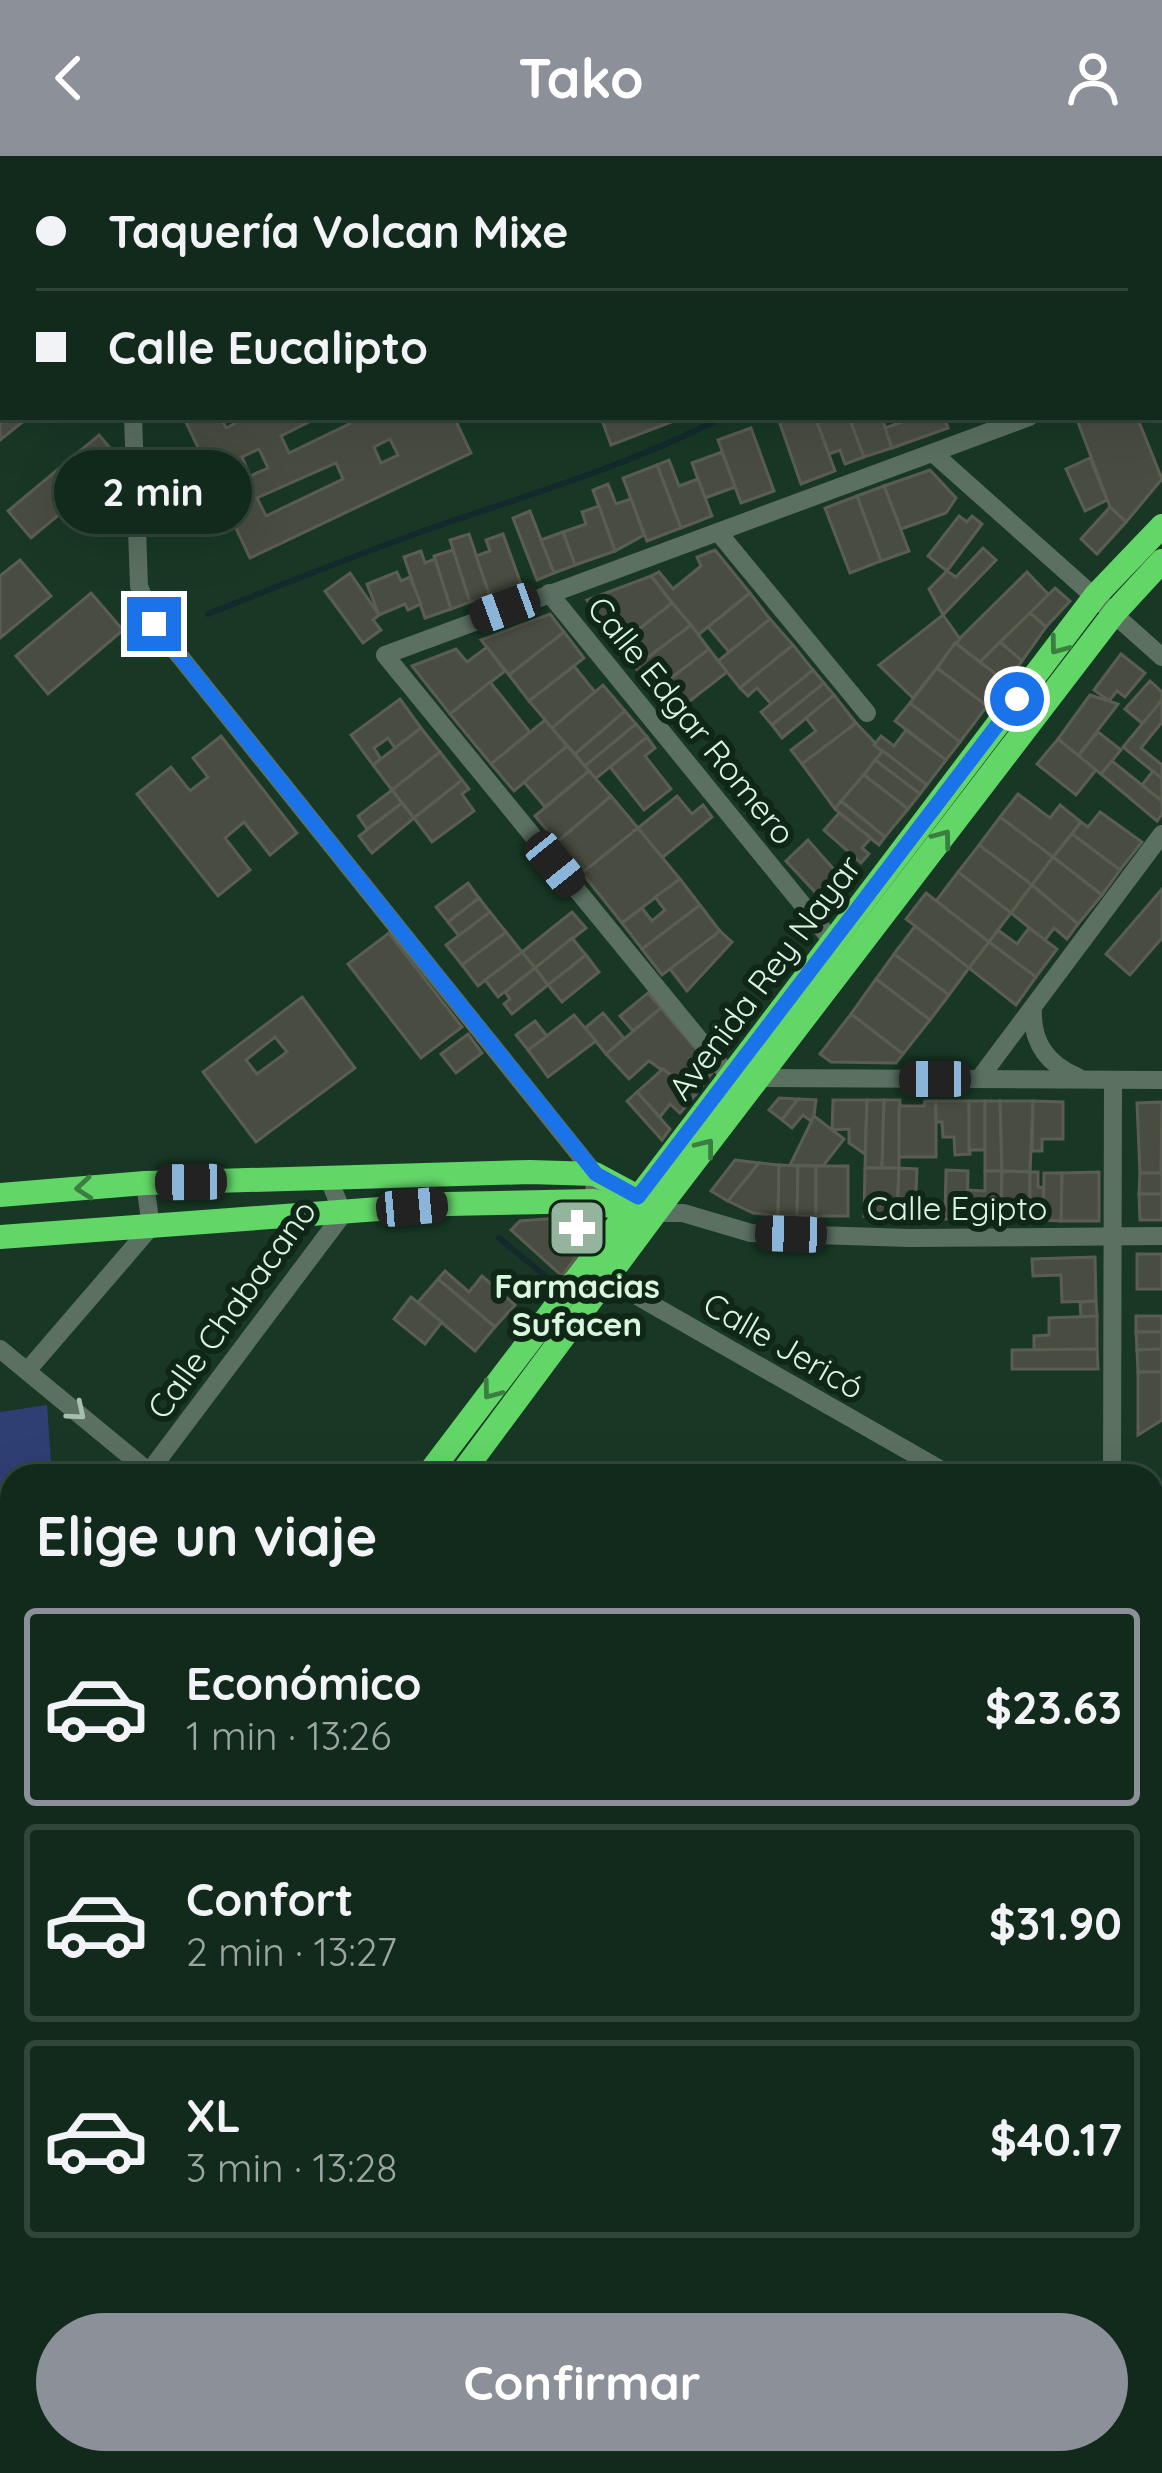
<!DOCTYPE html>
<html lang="es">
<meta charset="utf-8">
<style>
:root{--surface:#122a1c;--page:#1f3629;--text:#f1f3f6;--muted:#9ca7a3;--line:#31463b;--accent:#8c9099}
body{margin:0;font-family:Quicksand,sans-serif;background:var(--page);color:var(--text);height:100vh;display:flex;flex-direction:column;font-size:45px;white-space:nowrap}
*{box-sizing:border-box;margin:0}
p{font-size:39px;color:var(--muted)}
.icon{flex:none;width:66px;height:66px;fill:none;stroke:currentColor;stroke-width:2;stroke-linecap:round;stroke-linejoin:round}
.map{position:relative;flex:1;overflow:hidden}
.drawer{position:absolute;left:0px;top:1308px;width:1164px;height:1011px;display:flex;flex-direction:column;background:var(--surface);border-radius:36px 36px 0 0;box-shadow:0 12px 48px #0002,0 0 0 3px var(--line)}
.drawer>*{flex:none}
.guide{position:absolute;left:0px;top:0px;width:1164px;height:264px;box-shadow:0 12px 48px #0002,0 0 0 3px var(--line);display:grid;align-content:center;height:264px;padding:0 36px;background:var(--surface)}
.end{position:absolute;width:54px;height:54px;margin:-27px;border:15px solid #1a73e8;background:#fff;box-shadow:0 0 0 6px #fff}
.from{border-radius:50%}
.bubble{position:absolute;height:84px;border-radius:42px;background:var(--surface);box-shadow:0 12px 48px #0002,0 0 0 3px var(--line);font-size:39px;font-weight:700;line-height:84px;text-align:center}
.car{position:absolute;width:36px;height:72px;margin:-36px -18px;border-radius:15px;box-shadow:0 0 9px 3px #0007;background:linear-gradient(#222 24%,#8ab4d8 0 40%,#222 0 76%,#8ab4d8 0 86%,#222 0)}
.guide b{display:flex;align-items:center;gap:42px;height:114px;font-size:45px}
.guide b+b{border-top:3px solid var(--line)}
.guide i{width:30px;height:30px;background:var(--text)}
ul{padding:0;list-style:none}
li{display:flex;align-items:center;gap:36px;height:198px;margin:0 24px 18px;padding:0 12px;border:6px solid var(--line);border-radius:12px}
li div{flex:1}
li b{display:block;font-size:45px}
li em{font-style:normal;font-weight:700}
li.current{border-color:var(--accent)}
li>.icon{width:108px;height:108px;stroke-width:1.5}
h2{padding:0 36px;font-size:54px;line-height:144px}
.action{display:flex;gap:24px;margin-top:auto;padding:24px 36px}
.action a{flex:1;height:138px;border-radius:72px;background:var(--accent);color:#fff;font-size:48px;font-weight:700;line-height:138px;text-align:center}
header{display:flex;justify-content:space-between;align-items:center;height:156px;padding:0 36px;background:var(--accent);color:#fff;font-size:54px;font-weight:700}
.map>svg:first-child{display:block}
.grass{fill:url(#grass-tufts)}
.garden{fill:#2f3f74}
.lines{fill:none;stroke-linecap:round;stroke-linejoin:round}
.stream{stroke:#132a2c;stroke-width:6}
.building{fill:#494d41;stroke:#5b5d52;stroke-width:3;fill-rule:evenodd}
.street{stroke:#5b7061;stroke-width:18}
.fast{stroke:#63d668;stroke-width:24}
.oneway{stroke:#3a7e40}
.oneway2{stroke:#a7c0ad}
.route{stroke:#1a73e8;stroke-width:15}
.labels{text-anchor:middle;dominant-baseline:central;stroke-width:12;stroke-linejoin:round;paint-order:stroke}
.street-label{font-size:33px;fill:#d9f6df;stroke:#102717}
.poi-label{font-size:33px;font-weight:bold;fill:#d9f6df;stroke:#102717}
</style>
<header><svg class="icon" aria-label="back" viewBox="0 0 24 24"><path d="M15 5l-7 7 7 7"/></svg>Tako<svg class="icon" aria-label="person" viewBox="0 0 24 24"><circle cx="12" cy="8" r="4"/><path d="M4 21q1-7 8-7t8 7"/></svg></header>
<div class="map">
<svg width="1162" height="2317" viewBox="0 0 1162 2317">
<defs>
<pattern id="grass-tufts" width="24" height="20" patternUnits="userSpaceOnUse" patternTransform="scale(3)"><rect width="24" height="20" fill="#2f3f74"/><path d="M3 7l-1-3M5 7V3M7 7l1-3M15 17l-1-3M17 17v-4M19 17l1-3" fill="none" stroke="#4d5b87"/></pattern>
</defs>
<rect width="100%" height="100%" fill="#183825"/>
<path class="grass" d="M459,2307H668L677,2317H468Z"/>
<path class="garden" d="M47,1249L52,1320H12V1574L0,1575V1256Z"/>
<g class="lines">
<g class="stream">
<path d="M812,3L813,0"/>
<path d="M208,458C288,426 368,394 449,366C541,335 636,306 723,261"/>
<path d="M499,1082L554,1127"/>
</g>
</g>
<g class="building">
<path d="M916,0H996L916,3Z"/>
<path d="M0,234L3,261L25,264L0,284Z"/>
<path d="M192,261H221L226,272L234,268L231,261H319L281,280L289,297L349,268L345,261H454L471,297L250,402L185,264ZM390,283L398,299L381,307L374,291ZM259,293L268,312L250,320L242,301ZM336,307L343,323L266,360L257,342Z"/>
<path d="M601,261H684L611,289Z"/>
<path d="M815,261H849L864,301L845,308L840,294L829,298Z"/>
<path d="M815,261L835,315L801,328L778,262Z"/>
<path d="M857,261H882L892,292L864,301L850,264Z"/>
<path d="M916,261H944L948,272L892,292L885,272Z"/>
<path d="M1076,261H1137L1162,323L1126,366L1110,351Z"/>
<path d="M751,272L774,335L741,347L718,284Z"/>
<path d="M99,279L122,306L31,382L8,355Z"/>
<path d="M722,296L735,331L705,342L692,307Z"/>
<path d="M1090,302L1107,344L1085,355L1066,313Z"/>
<path d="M669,304L679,330L698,323L712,360L681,372L657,309Z"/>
<path d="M657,309L681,372L647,385L623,322Z"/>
<path d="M930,314L956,342L946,357L901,373L884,330Z"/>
<path d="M608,328L616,348L631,343L644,379L615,395L593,334Z"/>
<path d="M884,330L909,395L881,405L857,340Z"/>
<path d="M857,340L881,405L850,417L825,352Z"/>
<path d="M599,350L615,395L575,409L563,376L586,368L582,356Z"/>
<path d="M1110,351L1126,366L1097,398L1081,383Z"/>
<path d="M530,355L554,417L537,424L513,362Z"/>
<path d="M959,360L967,366L972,360L982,368L947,415L928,400Z"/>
<path d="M563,376L575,409L554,417L541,384Z"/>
<path d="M469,378L490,440L470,446L450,384Z"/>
<path d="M503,378L521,428L490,440L476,400L490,395L486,384Z"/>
<path d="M983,392L996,404L943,459L929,433L947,415L956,421Z"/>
<path d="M453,394L470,446L451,453L434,400Z"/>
<path d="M715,394L750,437L698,479L651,420L659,416L673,433L701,410L697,401Z"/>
<path d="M421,395L425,407L435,403L451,453L425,462L404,401Z"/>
<path d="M20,404L51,440L0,482V420Z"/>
<path d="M397,416L401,425L410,421L421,448L408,454L405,448L379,459L367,428Z"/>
<path d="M1027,416L1049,439L980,506L955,487Z"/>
<path d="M350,417L379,459L373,464L381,474L363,487L325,435Z"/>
<path d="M651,420L672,447L619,489L587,444Z"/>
<path d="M1055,432L1070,445L1046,471L1030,457Z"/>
<path d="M91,437L123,474L48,538L16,500Z"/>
<path d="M750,437L770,463L729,496L708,471Z"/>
<path d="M672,447L691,469L635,511L619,489Z"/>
<path d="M1030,457L1046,471L1022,505L1000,486Z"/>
<path d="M550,458L564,476L509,519L481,484Z"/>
<path d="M943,459L960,483L913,542L879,509Z"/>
<path d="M770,463L793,489L740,532L718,505Z"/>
<path d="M691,469L709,493L654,535L635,511Z"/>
<path d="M564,476L584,502L529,545L509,519Z"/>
<path d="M1000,486L1022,505L1006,526L980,506Z"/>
<path d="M955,487L1006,526L987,550L937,512Z"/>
<path d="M793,489L813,514L771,548L757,532L748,540L740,532Z"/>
<path d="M487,491L505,515L450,558L412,510L456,493L467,506Z"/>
<path d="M709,493L727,516L672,559L654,535Z"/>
<path d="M1121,498L1145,517L1125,541L1117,535L1109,545L1094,534Z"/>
<path d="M574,510L595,536L552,572L529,545Z"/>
<path d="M937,512L987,550L960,586L910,547Z"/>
<path d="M813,514L824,527L772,569L761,556Z"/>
<path d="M1150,525L1162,536V544L1143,568L1125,553Z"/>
<path d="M490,526L530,576L491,608L450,558Z"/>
<path d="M824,527L834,539L782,582L772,569Z"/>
<path d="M603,529L625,555L575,598L552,572Z"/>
<path d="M834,539L856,567L802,608L791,594L816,575L806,562Z"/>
<path d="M1090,539L1118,548L1078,600L1058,583Z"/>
<path d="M400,543L421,572L395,592L388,582L374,592L381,603L373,609L351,579Z"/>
<path d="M1162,544V566L1141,592L1162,609V623L1123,591Z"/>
<path d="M910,547L960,586L946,604L895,565Z"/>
<path d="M625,555L636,568L585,610L575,598Z"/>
<path d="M545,564L567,590L514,635L491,608Z"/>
<path d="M856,567L883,595L835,653L802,608Z"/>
<path d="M636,568L647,581L595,623L585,610Z"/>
<path d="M421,572L440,596L392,634L373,609Z"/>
<path d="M906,574L946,604L927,629L874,589L881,580L894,590Z"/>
<path d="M1098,576L1121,594L1101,618L1078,600Z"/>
<path d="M221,580L297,677L270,699L244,666L225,682L250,714L218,740L137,638L171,611L190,635L208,621L193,602Z"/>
<path d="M647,581L655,592L645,600L671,633L644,654L610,611Z"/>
<path d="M1058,583L1096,614L1076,639L1037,608Z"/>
<path d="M567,590L589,615L545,651L524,626Z"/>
<path d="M883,595L927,629L920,638L875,604Z"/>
<path d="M440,596L462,624L414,662L392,634Z"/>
<path d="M875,604L920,638L908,653L864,619Z"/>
<path d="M1112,605L1162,645V658L1157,665L1101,618Z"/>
<path d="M589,615L611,640L557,686L535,660Z"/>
<path d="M1153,615L1162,623V645L1142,629Z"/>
<path d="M864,619L908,653L885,681L841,645Z"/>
<path d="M462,624L469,633L462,638L474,655L432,686L414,662Z"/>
<path d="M392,634L402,647L367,673L358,660Z"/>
<path d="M1018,638L1050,662L1060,649L1081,666L1053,701L1000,661Z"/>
<path d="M611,640L638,672L582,717L557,686Z"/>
<path d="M677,640L692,658L703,649L712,661L662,702L638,672Z"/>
<path d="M841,645L885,681L879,689L835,653Z"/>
<path d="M402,647L414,662L372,697L359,680Z"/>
<path d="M1100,656L1142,686L1120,714L1072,678L1081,666L1088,671Z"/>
<path d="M839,657L871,682L862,692L869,698L861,707L824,674Z"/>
<path d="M1000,661L1053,701L1032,729L979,689Z"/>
<path d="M638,672L680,723L622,767L582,717Z"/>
<path d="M1072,678L1120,714L1102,739L1053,701Z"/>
<path d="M808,684L837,717L817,738L786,705Z"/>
<path d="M979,689L1032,729L1011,757L958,716Z"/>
<path d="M1053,701L1102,739L1078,768L1032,729Z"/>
<path d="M958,716L1011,757L989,786L936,745Z"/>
<path d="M837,717L851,730L832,754L817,738Z"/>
<path d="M680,723L700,749L642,793L622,767L642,752L652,765L665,754L655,741Z"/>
<path d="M468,727L479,742L448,766L436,751Z"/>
<path d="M1032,729L1078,768L1067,783L1054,772L1045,784L1011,757Z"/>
<path d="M1162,733V782L1130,819L1106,798Z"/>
<path d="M926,737L989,786L969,812L906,763Z"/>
<path d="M479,742L490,756L459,780L448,766Z"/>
<path d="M700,749L720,775L662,819L642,793Z"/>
<path d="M490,756L506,776L462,809L446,789Z"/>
<path d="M572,756L586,772L535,812L522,796Z"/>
<path d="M915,770L969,812L949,839L894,798Z"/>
<path d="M1029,772L1057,793L1036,821L989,786L998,774L1017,788Z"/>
<path d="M720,775L732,786L687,835L670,813Z"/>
<path d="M506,776L522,796L478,830L462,809Z"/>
<path d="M389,777L462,871L421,902L348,808Z"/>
<path d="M572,782L586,799L548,829L535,812Z"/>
<path d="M989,786L1036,821L1016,849L969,812Z"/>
<path d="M522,796L535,812L498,841L485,824Z"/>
<path d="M894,798L949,839L930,864L876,823Z"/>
<path d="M586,799L599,816L562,846L548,829Z"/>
<path d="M535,812L548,829L512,858L504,848L510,843L505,836Z"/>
<path d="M876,823L930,864L903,898L851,858Z"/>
<path d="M648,837L661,852L633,875L620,860Z"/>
<path d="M302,841L355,912L256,986L203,916ZM275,881L287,896L257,918L246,904Z"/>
<path d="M661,852L714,914L696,938L649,905L629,923L606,898Z"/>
<path d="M603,857L624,882L606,898L585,872Z"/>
<path d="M851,858L903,898L896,907L831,906L820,898Z"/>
<path d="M574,859L596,885L548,921L528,894Z"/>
<path d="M535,865L547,880L528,894L516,879Z"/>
<path d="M468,878L482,897L456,917L441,898Z"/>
<path d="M663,913L696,938L680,957L670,948L660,961L637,936Z"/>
<path d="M637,936L670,973L662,984L627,945Z"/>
<path d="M779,942L798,943L782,964L769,954Z"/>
<path d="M798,943L816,944L814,960L811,965L803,959L792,972L782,964Z"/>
<path d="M833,944H867L865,998L849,987V973L832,974Z"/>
<path d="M867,944H884L882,1012H865Z"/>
<path d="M884,944H900L899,1012H882Z"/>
<path d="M925,945H936V1001H899V950H924Z"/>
<path d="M936,945H969L970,998L955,999L954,981H943L942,966H936Z"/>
<rect x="969" y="945" width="16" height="49"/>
<path d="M985,945H1000L1002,1015H985Z"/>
<path d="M1000,945H1033L1030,1016L1002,1015Z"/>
<path d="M1033,945L1063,946V983H1042V995H1032Z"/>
<path d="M1162,946L1161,1017H1140L1137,947Z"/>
<path d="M814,960L844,983L823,1010L790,1009Z"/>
<path d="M735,1004L759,1007L728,1045L711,1035Z"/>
<path d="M759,1007L779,1009L778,1060L753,1057L728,1045Z"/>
<path d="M779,1009L798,1010L797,1060H778Z"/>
<path d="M798,1010H816V1060H797Z"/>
<rect x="816" y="1010" width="32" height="50"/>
<path d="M865,1012H899L897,1061L864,1060Z"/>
<path d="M899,1012L917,1013L915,1061H897Z"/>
<path d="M946,1014L968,1015L967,1063H945Z"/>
<path d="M985,1015H1002L1001,1064L967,1063L968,1034L985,1035Z"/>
<path d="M1002,1015L1030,1016V1064H1001Z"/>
<path d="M1030,1016H1038V1031L1044,1032L1043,1064H1030Z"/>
<path d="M1099,1016V1065H1061L1062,1017Z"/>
<path d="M1044,1017H1062L1061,1065L1043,1064Z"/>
<path d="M1140,1017H1162V1038H1139Z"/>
<path d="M1139,1038H1162V1064H1140Z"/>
<path d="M598,1059L600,1068L562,1120L511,1074L520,1065Z"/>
<rect x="1137" y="1098" width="25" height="35"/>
<path d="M1095,1101L1096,1145L1062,1146L1061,1119L1033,1120L1032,1103Z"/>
<path d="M445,1115L469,1136L482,1120L515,1149L495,1171L438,1123Z"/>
<path d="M438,1123L495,1171L475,1195L418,1146Z"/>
<path d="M411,1141L442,1166L425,1188L394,1163Z"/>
<path d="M1096,1145L1097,1160L1081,1161L1080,1146Z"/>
<path d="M1097,1160V1193L1034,1195V1180L1049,1179V1162Z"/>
<rect x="1136" y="1160" width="26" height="16"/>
<path d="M1136,1176H1162V1193L1137,1194Z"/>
<path d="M1097,1193L1098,1213H1012V1194Z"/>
<path d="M1162,1193V1216H1138L1137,1194Z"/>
<path d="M1138,1216H1162V1264L1138,1279Z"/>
</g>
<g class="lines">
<g class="street">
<path d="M87,0L88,3"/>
<path d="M133,261L139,430L154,468L595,1018L594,1045"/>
<path d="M933,297L1162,501"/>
<path d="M718,376L867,557"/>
<path d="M549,437L833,786"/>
<path d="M1033,851C1031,885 1046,908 1078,921"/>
<path d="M730,921L385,499L1029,261"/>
<path d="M760,922L1162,924"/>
<path d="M979,923L1162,678"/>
<path d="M655,1057H683L751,1077L909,1082L1162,1080"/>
<path d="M595,1116L952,1320"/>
<path d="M0,1193L154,1320"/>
<path d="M27,1215L151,1071L145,1027"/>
<path d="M149,1316L343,1058L328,1021"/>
<path d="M1112,1320L1113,924"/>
<path d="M1152,1435L1162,1441"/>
<path d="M0,1610L12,1607"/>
<path d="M0,1804L12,1818"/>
<path d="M1152,1853L1162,1847"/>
<path d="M1152,1910L1162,1916"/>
<path d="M1152,2082H1162"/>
<path d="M1152,2283L1162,2284"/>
<path d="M150,2307L157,2317"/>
<path d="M374,2307L382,2317"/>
<path d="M253,2317L266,2307"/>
<path d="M1097,2317V2307"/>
</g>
<g class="fast">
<path d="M0,1039L145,1027L530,1016L595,1018L638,1041L651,1042"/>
<path d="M0,1081L447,1048L594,1045L636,1058"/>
<path d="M427,1320L1096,439L1162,370"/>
<path d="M460,1320L667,1041L1115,456L1162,405"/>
<path d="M0,1678L12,1676"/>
<path d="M0,1702L12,1699"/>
</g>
</g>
<defs><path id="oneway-chevron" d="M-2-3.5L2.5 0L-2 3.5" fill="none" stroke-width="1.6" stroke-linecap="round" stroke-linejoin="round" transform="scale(3)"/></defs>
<g class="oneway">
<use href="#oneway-chevron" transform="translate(1058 490) rotate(127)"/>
<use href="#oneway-chevron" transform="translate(943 682) rotate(-53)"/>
<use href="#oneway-chevron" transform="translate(706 991) rotate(-52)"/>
<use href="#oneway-chevron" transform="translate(84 1032) rotate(175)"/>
<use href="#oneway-chevron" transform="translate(491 1235) rotate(127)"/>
</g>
<use class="oneway2" href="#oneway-chevron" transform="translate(77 1256) rotate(40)"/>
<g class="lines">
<path class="route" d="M154,468L596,1018L638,1041L1017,543"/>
</g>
<defs>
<g id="pharmacy-square" transform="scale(3)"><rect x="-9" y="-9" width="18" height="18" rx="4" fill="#95b49e" stroke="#102717"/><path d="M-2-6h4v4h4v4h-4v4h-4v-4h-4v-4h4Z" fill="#fff"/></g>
</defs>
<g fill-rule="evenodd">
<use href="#pharmacy-square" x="577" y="1072"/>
</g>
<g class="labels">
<g class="street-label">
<text transform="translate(692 564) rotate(51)">Calle Edgar Romero</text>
<text transform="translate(764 821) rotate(-53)">Avenida Rey Nayar</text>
<text x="957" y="1051">Calle Egipto</text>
<text transform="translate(231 1153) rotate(-54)">Calle Chabacano</text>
<text transform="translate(784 1189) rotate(30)">Calle Jericó</text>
</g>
<g class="poi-label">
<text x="577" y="1129">Farmacias<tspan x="577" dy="38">Sufacen</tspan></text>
</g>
</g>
</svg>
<i class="end from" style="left:1017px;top:543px"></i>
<i class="end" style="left:154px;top:468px"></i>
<div class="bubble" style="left:54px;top:294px;width:198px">2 min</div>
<i class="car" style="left:505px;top:452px;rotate:250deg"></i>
<i class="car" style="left:555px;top:708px;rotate:141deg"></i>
<i class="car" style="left:935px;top:923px;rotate:270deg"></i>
<i class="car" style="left:191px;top:1026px;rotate:269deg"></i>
<i class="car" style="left:412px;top:1051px;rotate:85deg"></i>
<i class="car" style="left:791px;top:1078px;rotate:272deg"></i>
<div class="guide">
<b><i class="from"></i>Taquería Volcan Mixe</b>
<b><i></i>Calle Eucalipto</b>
</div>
<section class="drawer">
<h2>Elige un viaje</h2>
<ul>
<li class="current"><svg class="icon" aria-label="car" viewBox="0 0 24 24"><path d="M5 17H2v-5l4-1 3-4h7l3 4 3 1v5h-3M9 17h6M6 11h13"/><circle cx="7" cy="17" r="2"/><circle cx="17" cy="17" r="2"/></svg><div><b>Económico</b><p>1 min · 13:26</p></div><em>$23.63</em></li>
<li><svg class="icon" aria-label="car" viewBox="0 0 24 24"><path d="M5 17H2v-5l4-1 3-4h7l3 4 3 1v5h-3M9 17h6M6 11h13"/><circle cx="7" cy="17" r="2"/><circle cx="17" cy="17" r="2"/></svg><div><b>Confort</b><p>2 min · 13:27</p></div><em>$31.90</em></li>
<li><svg class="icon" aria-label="car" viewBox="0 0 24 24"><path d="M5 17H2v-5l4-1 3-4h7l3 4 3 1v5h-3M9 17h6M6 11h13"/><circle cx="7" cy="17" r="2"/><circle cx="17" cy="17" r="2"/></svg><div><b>XL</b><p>3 min · 13:28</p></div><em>$40.17</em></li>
</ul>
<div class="action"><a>Confirmar</a></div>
</section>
</div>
